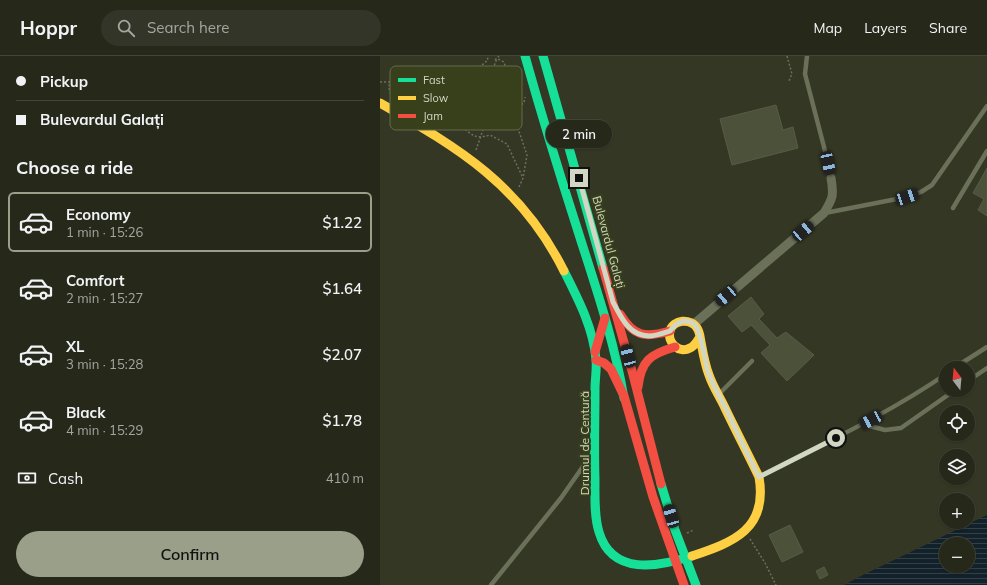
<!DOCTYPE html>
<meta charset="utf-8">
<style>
:root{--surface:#26291a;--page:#323527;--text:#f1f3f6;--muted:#a4a6a2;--line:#424539;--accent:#9a9f8a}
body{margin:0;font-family:Mulish,sans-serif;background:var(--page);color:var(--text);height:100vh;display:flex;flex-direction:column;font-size:15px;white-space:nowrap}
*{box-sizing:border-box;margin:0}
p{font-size:13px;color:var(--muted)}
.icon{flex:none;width:22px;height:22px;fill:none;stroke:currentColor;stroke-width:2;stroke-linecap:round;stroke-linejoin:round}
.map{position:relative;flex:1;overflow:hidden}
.panel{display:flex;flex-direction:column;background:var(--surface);width:380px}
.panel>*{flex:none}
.banner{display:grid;align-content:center;height:88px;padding:0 16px;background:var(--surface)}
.needle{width:26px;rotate:344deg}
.fabs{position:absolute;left:559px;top:305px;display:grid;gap:8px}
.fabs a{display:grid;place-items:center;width:36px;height:36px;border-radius:50%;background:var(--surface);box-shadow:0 1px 3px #0004,0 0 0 1px var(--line);font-size:20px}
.end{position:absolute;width:18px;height:18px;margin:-9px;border:5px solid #d1d7c2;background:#111;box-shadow:0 0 0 2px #111}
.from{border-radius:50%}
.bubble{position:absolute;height:28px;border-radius:14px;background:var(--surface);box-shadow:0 1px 3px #0004,0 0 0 1px var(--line);font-size:13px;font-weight:600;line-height:28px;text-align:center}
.car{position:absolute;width:12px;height:24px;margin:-12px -6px;border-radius:5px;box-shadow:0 0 3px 1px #0007;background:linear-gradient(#222 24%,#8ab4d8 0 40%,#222 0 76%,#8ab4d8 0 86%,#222 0)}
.banner b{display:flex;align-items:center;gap:14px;height:38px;font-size:15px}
.banner b+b{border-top:1px solid var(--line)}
.banner i{width:10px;height:10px;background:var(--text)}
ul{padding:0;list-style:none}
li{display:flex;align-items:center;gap:12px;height:60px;margin:0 8px 6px;padding:0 8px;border:2px solid transparent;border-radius:6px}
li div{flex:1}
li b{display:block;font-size:15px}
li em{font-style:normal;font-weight:600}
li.current{border-color:var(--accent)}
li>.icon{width:36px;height:36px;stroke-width:1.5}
h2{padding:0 16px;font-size:18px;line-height:48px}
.pay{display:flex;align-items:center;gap:10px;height:44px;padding:0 16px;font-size:15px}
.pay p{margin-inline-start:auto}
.action{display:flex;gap:8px;margin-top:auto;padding:8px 16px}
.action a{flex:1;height:46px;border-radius:24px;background:var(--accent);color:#111;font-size:16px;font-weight:600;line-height:46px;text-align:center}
header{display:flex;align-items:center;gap:24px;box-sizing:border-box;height:56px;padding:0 20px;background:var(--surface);border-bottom:1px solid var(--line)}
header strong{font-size:19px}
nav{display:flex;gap:22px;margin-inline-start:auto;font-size:14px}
.search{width:280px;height:36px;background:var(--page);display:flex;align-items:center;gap:10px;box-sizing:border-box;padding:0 14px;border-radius:22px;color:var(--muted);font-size:15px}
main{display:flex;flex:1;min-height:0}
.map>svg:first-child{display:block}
.water{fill:url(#water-rules);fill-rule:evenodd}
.building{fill:#4c5139;stroke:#575c4a}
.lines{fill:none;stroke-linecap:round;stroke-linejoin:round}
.path{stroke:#6c705d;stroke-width:1.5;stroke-dasharray:2 2;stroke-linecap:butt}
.lane{stroke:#6b7059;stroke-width:4.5}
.street{stroke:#6b7059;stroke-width:9}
.fast{stroke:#16e098;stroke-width:9}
.slow{stroke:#ffcf43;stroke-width:9}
.jam{stroke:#f24e42;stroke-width:9}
.route{stroke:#d1d7c2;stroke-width:5}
.labels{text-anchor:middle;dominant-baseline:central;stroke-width:4;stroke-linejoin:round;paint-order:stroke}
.street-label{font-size:12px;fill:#d1d7c2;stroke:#373f1b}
.key{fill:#373f1b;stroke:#656d4d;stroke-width:1}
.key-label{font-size:11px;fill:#d1d7c2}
</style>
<header>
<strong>Hoppr</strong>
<div class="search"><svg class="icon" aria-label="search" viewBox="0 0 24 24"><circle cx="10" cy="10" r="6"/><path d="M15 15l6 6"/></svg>Search here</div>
<nav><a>Map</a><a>Layers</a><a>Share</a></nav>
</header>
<main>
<section class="panel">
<div class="banner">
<b><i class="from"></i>Pickup</b>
<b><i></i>Bulevardul Galați</b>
</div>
<h2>Choose a ride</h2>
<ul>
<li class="current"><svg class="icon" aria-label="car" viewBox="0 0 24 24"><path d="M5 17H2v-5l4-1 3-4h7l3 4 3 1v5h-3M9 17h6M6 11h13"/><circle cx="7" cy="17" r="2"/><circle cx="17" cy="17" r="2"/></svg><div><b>Economy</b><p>1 min · 15:26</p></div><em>$1.22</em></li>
<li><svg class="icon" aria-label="car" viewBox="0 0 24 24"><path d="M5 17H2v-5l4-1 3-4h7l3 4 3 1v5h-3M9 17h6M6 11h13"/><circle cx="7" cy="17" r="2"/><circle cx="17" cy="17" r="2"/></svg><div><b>Comfort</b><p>2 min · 15:27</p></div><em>$1.64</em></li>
<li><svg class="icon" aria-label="car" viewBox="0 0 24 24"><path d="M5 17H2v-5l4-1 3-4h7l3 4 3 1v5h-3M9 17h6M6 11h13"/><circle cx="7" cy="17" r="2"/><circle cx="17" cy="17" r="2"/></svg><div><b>XL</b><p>3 min · 15:28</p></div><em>$2.07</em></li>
<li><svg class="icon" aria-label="car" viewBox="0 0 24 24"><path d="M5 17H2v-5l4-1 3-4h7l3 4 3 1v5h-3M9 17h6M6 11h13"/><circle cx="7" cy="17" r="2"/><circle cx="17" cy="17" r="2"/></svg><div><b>Black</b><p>4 min · 15:29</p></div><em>$1.78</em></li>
</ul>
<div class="pay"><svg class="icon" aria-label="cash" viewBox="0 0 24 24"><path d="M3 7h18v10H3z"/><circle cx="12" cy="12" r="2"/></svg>Cash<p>410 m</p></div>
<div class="action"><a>Confirm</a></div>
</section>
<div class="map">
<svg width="607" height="529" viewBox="0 0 607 529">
<defs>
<pattern id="water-rules" width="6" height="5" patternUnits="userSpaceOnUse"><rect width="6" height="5" fill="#12212a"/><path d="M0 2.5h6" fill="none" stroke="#334047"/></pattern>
</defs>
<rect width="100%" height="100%" fill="#333723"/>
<path class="water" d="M607,459V529H464L483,519ZM566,488H588V510H566Z"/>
<g class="building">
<path d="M396,49L403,74L413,71L418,92L352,109L340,63Z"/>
<path d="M607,112V160L598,154L604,143L593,137Z"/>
<path d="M371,241L384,258L379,263L397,282L406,276L434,299L407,325L381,297L390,289L371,269L362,276L348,260Z"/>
<path d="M410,469L423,496L402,506L389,479Z"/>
<path d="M444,511L448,519L440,523L436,515Z"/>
</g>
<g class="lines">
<g class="path">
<path d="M407,0L412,18L409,25"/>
<path d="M115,4L119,0"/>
<path d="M0,26H10"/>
<path d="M16,44C11,38 7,34 10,26L53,23L91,18L108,4L107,0"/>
<path d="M21,46L27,48L35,54"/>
<path d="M42,59L50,60L58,37L96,27L107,33L114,48L109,65L105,64C106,56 107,45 101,39L90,53L86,54L78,51H72L64,55L67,64C71,66 76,67 80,70C93,78 93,84 110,79L127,88L143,122"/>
<path d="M96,94L106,65L113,26"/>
<path d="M139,131L143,122L147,99L132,55L125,41L114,31L113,22L115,6L118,3L124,6L132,35L142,48L144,47L145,41"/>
<path d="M307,477L314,474"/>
<path d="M370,483L385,507L396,529"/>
</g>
<g class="lane">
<path d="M427,0L425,18L444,91L451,122"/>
<path d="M573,152L607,95"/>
<path d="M445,157L527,141L541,136L552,129L607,50"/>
<path d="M574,312L607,291"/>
<path d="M588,325L607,312"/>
<path d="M340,337L372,305"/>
<path d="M482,368L505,374L521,372L575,334"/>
<path d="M380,420C443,388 508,358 566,318"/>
<path d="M111,529L181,442L211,399"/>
</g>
<path class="street" d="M314,268L444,157C453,142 454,140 451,122"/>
<g class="fast">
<path d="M145,0C161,57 178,113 196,169C214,226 234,283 244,342"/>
<path d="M163,0L223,212"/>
<path d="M184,215C198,243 213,271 216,303C217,313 215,323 215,333C215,364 214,394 215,424C215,441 214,460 219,476C232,520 278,511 312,500"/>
<path d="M281,428L295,474L316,529"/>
</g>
<g class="slow">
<path d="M0,47C80,93 141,129 184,215"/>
<path d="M312,500C354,486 388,473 379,421C368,398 356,375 345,352C340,341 333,331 329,319C325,309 323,297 321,286C320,282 320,276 317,272C311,262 293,263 290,275C287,287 299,298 310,292C315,290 317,285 320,281"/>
</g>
<g class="jam">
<path d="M223,212L252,315L281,428"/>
<path d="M240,258C254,281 265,282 290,275"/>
<path d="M215,296L225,262"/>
<path d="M216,304L224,307L231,313L244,340L273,441L304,529"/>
<path d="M258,331C261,305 270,298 295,291"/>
</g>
</g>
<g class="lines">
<path class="route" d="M199,122L233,246C241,261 249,280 269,280C276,280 284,277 290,275C296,266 306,261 315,269C321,275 325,306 328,316C333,329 340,342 347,355C357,377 368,399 379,421L456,382"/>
</g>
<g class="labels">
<g class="street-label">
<text transform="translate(229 186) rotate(75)">Bulevardul Galați</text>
<text transform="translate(204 387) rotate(-90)">Drumul de Centură</text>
</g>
</g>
<rect x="10" y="10" width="132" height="64" rx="6" class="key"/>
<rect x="18" y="22" width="18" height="4" fill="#16e098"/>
<rect x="18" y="40" width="18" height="4" fill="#ffcf43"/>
<rect x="18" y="58" width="18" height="4" fill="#f24e42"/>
<g class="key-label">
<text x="43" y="28">Fast</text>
<text x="43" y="46">Slow</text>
<text x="43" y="64">Jam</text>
</g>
</svg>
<div class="fabs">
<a><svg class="needle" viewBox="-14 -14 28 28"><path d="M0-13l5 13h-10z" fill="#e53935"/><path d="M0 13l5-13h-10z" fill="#a4a6a2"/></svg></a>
<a><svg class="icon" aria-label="locate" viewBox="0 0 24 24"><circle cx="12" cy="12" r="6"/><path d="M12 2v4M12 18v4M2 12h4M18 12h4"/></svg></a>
<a><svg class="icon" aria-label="layers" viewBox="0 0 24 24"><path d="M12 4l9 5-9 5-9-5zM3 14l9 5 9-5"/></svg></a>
<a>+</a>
<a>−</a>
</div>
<i class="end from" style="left:456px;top:382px"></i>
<i class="end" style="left:199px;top:122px"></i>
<div class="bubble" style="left:166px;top:64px;width:66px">2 min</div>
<i class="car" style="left:448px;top:107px;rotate:168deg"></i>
<i class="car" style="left:527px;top:141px;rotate:71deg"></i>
<i class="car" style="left:423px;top:175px;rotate:50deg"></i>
<i class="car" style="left:346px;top:240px;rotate:230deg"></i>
<i class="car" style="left:248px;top:300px;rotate:345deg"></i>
<i class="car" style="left:491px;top:364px;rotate:242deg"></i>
<i class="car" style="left:291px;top:460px;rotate:344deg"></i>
</div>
</main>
